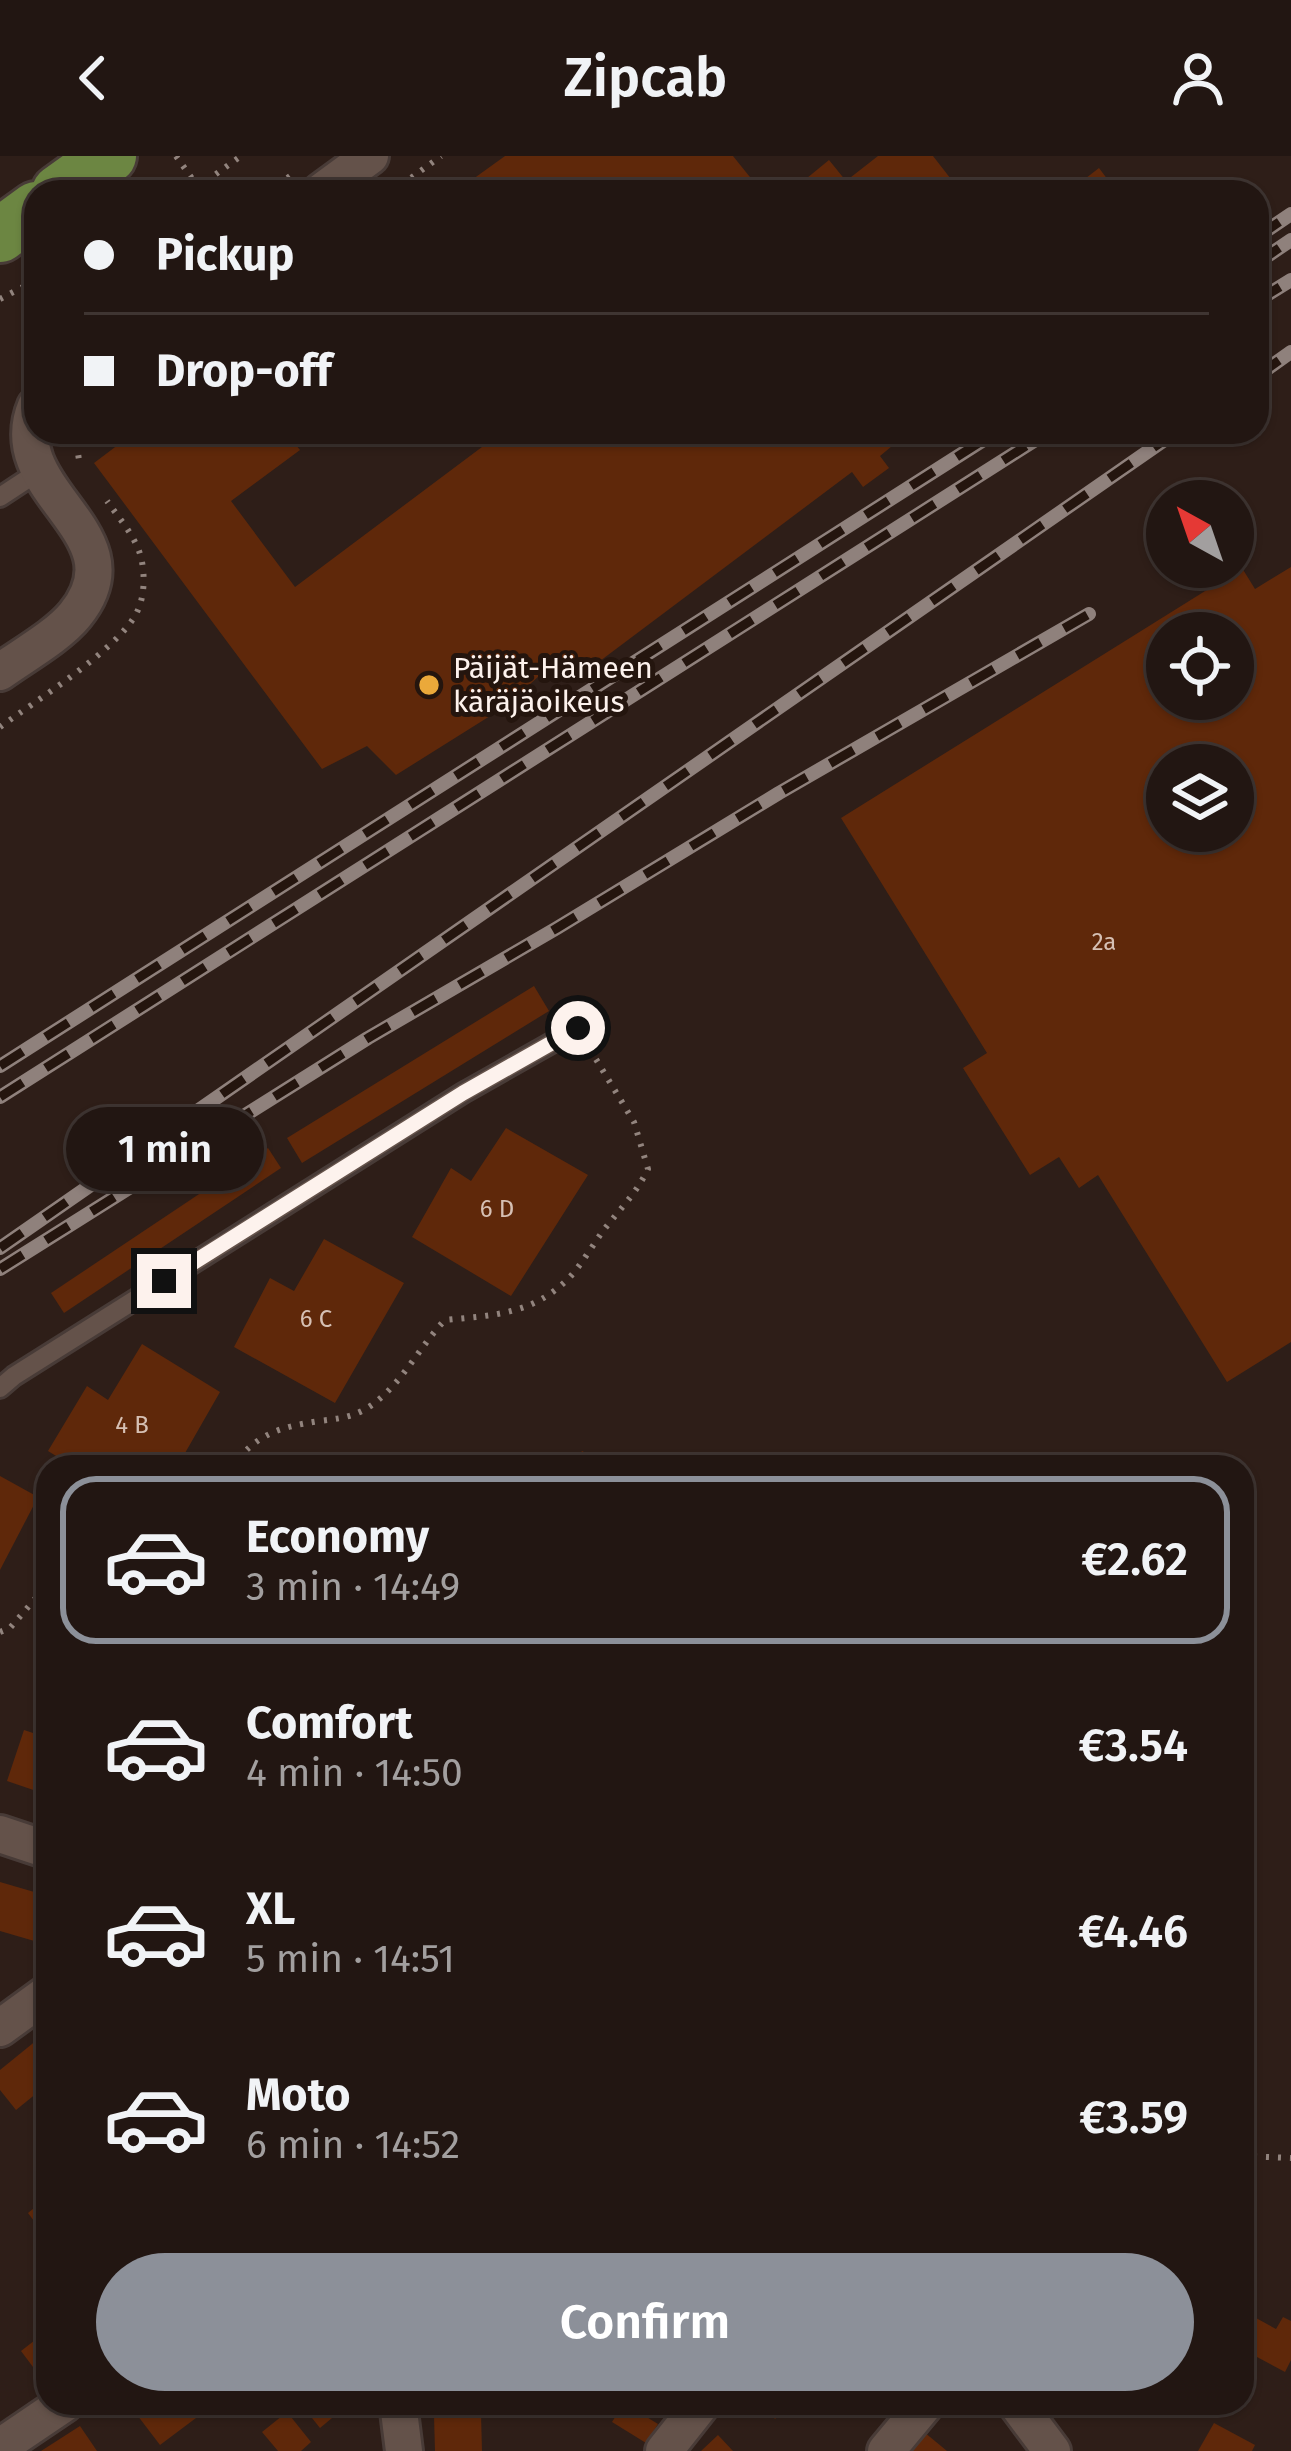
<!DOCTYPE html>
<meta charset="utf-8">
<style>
:root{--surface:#221612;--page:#2a1f1b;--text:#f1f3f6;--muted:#a29f9f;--line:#3f3532;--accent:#8c9099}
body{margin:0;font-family:"Fira Sans",sans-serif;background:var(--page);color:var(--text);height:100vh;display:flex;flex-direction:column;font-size:45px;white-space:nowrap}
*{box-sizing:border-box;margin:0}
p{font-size:39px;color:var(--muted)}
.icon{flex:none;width:66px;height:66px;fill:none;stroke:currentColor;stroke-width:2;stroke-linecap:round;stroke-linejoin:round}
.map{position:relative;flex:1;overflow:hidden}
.side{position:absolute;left:36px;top:1299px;width:1218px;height:960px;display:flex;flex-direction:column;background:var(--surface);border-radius:36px;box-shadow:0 3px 9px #0004,0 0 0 3px var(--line)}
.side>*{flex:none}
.banner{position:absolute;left:24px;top:24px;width:1245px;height:264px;border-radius:36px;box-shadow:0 3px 9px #0004,0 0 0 3px var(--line);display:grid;align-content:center;height:264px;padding:0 60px;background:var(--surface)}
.needle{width:78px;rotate:320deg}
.tools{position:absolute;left:1146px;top:324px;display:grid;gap:24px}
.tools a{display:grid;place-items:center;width:108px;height:108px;border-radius:50%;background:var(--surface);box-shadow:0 3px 9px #0004,0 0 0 3px var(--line);font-size:60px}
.end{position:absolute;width:54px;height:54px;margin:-27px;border:15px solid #fdf2ed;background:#111;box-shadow:0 0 0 6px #111}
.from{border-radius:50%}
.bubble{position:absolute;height:84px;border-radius:42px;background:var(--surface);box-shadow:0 3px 9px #0004,0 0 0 3px var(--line);font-size:39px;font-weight:600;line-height:84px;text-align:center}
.banner b{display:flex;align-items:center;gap:42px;height:114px;font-size:45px}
.banner b+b{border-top:3px solid var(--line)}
.banner i{width:30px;height:30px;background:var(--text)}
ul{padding:21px 0 0;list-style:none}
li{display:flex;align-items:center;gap:36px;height:168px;margin:0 24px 18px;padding:0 36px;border:6px solid transparent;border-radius:36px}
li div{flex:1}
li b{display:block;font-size:45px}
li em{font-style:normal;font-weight:600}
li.current{border-color:var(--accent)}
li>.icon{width:108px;height:108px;stroke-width:1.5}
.cta{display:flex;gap:24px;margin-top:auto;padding:24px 60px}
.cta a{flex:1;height:138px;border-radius:72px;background:var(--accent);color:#fff;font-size:48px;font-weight:600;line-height:138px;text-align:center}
header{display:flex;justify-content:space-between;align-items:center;height:156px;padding:0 60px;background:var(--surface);font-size:54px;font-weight:600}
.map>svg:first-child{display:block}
.building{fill:#5f280a;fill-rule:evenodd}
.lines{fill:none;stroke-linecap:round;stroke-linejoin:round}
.service-casing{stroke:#483b37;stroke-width:24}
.minor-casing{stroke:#483b37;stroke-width:42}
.primary-casing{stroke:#483b37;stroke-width:60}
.path{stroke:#92847e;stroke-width:6;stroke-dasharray:3 9;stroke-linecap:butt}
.service{stroke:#64524a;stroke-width:18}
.minor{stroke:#64524a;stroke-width:36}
.primary{stroke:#6c8642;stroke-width:54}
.rail-casing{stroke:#8f817c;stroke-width:14}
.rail{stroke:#24150e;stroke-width:9;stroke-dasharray:27;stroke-linecap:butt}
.route{stroke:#fdf2ed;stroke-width:15}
.poi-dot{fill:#eba93a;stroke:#24150e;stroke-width:4.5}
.labels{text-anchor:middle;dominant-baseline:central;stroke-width:10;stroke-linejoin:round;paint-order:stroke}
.number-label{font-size:24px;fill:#d6c0b4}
.poi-label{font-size:30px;fill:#fdf2ed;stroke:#24150e;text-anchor:start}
</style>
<header><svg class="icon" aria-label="back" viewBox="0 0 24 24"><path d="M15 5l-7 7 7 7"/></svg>Zipcab<svg class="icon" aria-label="person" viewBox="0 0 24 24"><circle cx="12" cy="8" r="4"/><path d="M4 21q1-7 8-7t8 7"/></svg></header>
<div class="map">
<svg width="1291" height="2295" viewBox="0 0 1291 2295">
<rect width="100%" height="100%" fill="#2e1e18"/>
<g class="building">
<path d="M505,0H733L762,36H455Z"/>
<path d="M878,0H933L961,36H790L829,4L846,25Z"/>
<path d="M1099,12L1117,36H1068Z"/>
<path d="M135,276H292L288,279L300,294L231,345L295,431L502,276H909L880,300L889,312L863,331L852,316L576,523L551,509L506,550L396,619L367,590L322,613L94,307Z"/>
<path d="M1291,411V1186L1227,1226L1098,1019L1079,1032L1059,1001L1030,1019L963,912L987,897L841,662L1242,412L1255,433ZM1167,477H1233V543H1167ZM1167,609H1233V675H1167Z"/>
<path d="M534,830L549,855L302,1007L287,982Z"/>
<path d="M506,972L588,1019L511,1140L412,1081L451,1012L471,1025Z"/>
<path d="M268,992L281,1012L64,1157L51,1137Z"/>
<path d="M324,1083L404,1127L335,1247L234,1191L270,1122L294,1135Z"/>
<path d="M142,1188L220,1236L177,1311H74L48,1295L87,1230L108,1244Z"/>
<path d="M582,1295L605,1307L611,1296L640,1311H573Z"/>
<path d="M0,1320L38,1341L0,1414Z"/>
<path d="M24,1574L48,1582V1639L7,1625Z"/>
<path d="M0,1726L48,1740V1789L0,1775Z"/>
<path d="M48,1875V1928L16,1954L0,1934V1914Z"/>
<path d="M48,2023V2067L40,2073L28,2057L45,2043L37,2032Z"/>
<path d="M1283,2161L1291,2165V2204L1285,2216L1242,2193L1256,2162L1276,2173Z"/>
<path d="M48,2174V2231L21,2195Z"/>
<path d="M128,2247H216L160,2289Z"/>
<path d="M300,2247H350L320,2272Z"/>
<path d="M624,2247L658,2268L646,2287L612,2266Z"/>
<path d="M760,2247H792L775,2263Z"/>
<path d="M287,2256L311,2286L301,2295H278L262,2276Z"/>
<path d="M481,2258L482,2295H435L434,2260Z"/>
<path d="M1214,2267L1255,2289L1252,2295H1198Z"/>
<path d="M80,2270L97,2295H41Z"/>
<path d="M924,2276L947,2295H913L910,2292Z"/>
<path d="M718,2279L733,2295H701Z"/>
</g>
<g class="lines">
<g class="service-casing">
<g id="service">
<path d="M0,341L35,318"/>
<path d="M0,1232L14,1220L463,937L578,872"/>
</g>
</g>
<g class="minor-casing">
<g id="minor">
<path d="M321,36L370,0"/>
<path d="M0,516C22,500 58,480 75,459C143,376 0,337 36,250"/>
<path d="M0,1678L48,1694"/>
<path d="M0,1872L48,1837"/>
<path d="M398,2247L404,2295"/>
<path d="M1016,2247L1052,2295"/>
<path d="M0,2291L65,2247"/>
<path d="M664,2295L702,2247"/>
<path d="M886,2295L926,2247"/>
</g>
</g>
<g class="primary-casing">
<g id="primary">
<path d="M59,36L109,0"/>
<path d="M0,79L36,53"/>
</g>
</g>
<g class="path">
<path d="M176,0L198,31L241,0"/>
<path d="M268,36L290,20"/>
<path d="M392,36L441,0"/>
<path d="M0,143L36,124"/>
<path d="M79,276L76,284L79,304"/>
<path d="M0,571C34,546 120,492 137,456C145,440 145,418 141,401C135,380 119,362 107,345"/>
<path d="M230,1311C259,1278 275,1272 319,1265C335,1263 349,1262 364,1254C400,1233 417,1193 445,1164C494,1159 532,1159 569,1122C582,1108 592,1090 603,1075C619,1054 636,1038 648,1013L634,966L591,895"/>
<path d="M0,1476L10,1472L48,1428"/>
<path d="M1242,2000L1291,2002"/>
</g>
<use href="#service" class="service"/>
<use href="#minor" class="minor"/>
<use href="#primary" class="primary"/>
<g class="rail-casing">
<g id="rail">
<path d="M1257,81L1291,58"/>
<path d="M1257,107L1291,84"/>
<path d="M1257,145L1291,124"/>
<path d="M1257,220L1291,196"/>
<path d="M0,910L996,276"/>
<path d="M0,941L1048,276"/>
<path d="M0,1092L1176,276"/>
<path d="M0,1113L368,882L557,772L779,637L1089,458"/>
</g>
</g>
<use href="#rail" class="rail"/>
</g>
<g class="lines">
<path class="route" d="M164,1125L463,937L578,872"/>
</g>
<circle class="poi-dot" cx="429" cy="529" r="12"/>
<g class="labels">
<g class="number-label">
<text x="1104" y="786">2a</text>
<text x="497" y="1053">6 D</text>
<text x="316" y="1163">6 C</text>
<text x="132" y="1269">4 B</text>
</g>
<g class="poi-label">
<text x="453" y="512">Päijät-Hämeen<tspan x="453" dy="34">käräjäoikeus</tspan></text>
</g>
</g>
</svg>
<div class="tools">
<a><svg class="needle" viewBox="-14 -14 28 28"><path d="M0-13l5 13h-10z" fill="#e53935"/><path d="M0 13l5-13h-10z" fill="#a29f9f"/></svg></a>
<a><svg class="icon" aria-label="locate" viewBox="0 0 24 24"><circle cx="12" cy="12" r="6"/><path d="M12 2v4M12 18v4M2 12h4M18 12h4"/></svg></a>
<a><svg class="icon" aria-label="layers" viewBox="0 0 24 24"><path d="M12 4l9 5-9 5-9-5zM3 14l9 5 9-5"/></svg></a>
</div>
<i class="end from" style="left:578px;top:872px"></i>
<i class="end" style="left:164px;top:1125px"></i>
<div class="bubble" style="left:66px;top:951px;width:198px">1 min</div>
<div class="banner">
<b><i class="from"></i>Pickup</b>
<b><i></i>Drop-off</b>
</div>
<section class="side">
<ul>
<li class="current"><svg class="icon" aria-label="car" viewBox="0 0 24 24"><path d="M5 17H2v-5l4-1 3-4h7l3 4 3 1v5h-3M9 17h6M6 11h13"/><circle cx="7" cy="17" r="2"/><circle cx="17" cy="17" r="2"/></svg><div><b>Economy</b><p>3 min · 14:49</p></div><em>€2.62</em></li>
<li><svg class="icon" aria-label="car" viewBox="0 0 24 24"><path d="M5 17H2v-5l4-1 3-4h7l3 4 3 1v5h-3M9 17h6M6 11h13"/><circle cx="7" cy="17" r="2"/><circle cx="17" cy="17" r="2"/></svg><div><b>Comfort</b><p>4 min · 14:50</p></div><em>€3.54</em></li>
<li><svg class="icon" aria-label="car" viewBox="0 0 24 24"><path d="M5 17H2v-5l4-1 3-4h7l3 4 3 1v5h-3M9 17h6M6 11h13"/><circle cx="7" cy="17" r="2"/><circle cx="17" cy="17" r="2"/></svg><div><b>XL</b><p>5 min · 14:51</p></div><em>€4.46</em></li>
<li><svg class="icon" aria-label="car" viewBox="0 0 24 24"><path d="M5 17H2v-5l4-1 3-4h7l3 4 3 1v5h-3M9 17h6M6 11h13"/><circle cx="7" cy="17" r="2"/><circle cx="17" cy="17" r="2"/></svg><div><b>Moto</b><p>6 min · 14:52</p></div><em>€3.59</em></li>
</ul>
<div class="cta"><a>Confirm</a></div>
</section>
</div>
